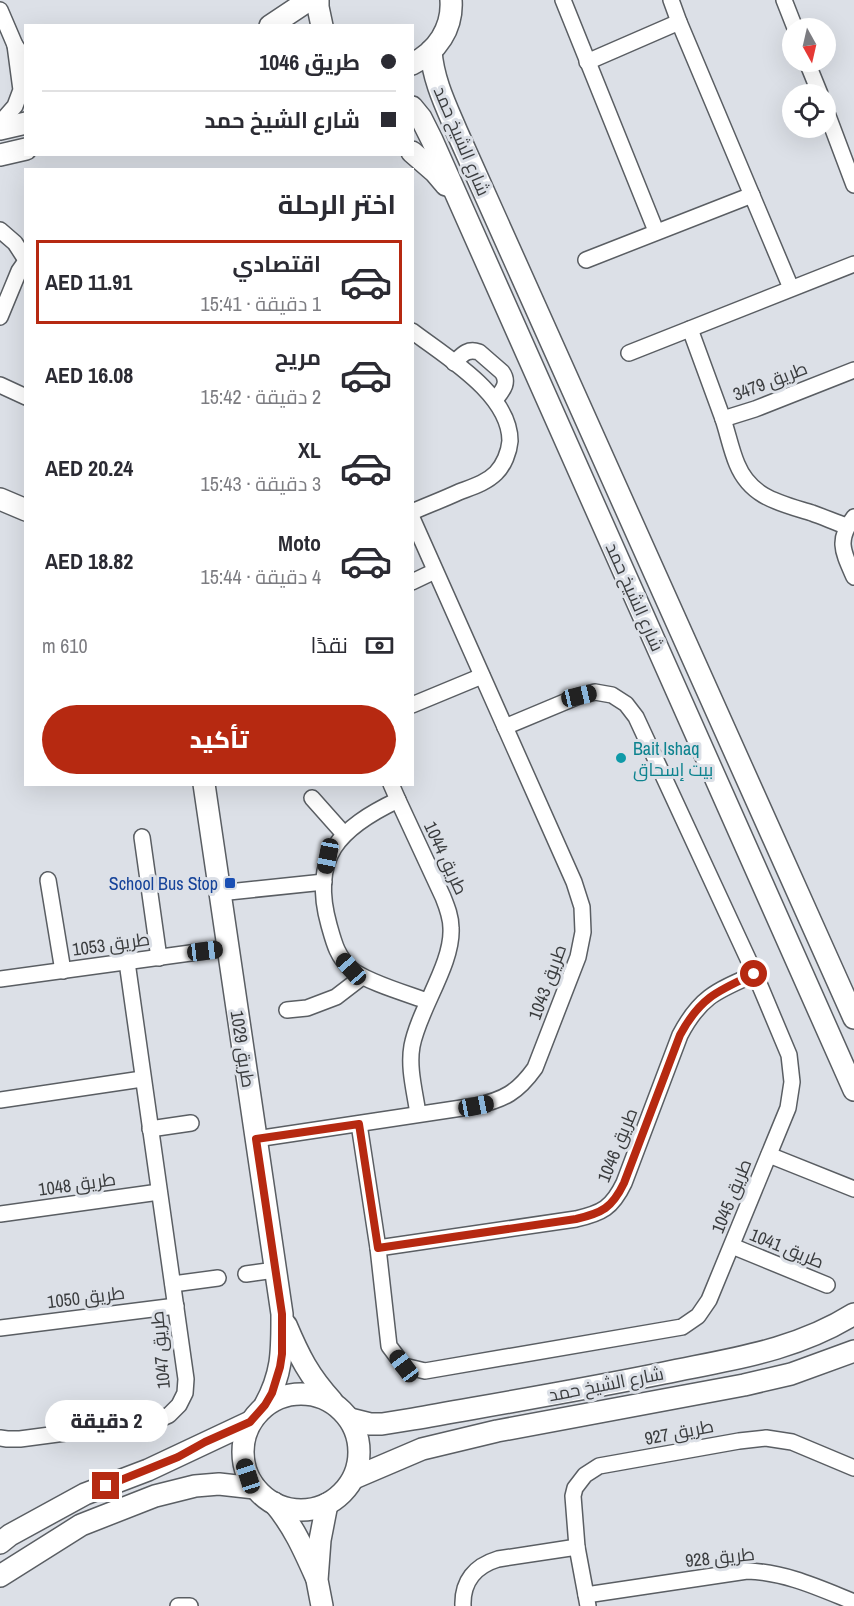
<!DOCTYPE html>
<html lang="ar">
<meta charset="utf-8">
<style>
:root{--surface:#fff;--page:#f7f7f7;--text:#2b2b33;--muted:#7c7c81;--line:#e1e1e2;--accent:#b62911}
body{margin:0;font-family:"Archivo Narrow",Cairo,sans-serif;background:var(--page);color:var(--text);direction:rtl;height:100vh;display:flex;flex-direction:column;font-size:22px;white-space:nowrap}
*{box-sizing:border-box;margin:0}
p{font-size:20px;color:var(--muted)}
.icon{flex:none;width:33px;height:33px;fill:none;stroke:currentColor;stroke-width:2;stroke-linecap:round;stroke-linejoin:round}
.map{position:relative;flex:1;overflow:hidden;direction:ltr}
.sheet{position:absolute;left:24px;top:168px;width:390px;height:618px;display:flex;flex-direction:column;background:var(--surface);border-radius:0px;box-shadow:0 6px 24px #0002;direction:rtl}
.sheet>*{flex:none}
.banner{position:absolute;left:24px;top:24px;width:390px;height:132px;border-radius:0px;box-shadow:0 6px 24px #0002;direction:rtl;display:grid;align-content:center;height:132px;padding:0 18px;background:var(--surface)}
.needle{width:39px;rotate:172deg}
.buttons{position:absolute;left:782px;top:18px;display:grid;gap:12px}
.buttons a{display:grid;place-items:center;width:54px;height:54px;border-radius:50%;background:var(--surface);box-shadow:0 6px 24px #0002;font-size:30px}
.end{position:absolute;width:27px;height:27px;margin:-14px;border:8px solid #b62911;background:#fff;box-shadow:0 0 0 3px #fff}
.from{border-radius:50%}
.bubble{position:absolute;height:42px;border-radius:21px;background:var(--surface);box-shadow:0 6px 24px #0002;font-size:20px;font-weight:800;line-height:42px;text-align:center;direction:rtl}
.car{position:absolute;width:18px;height:36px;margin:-18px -9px;border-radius:8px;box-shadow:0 0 4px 2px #0007;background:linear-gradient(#222 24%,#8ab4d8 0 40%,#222 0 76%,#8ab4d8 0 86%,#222 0)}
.banner b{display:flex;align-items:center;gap:21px;height:57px;font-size:22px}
.banner b+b{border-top:2px solid var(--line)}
.banner i{width:15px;height:15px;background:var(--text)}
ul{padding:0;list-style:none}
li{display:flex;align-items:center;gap:18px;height:84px;margin:0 12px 9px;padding:0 6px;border:3px solid transparent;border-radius:0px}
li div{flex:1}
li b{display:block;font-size:22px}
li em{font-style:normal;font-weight:800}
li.selected{border-color:var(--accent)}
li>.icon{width:54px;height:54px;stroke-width:1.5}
h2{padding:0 18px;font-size:27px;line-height:72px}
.pay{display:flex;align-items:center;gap:15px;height:66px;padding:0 18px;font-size:22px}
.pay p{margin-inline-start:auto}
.button{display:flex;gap:12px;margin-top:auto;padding:12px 18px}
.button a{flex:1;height:69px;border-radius:36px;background:var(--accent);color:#fff;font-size:24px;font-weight:800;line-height:69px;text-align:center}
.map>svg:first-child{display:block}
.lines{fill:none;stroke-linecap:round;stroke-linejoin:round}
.street-casing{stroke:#5a5e63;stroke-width:18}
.secondary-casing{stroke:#5a5e63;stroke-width:24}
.street{stroke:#fff;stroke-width:15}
.secondary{stroke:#fff;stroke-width:21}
.route{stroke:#b62911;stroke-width:8}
.culture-dot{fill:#0f9aa8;stroke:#dce0e7;stroke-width:2}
.transit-dot{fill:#1a4fb4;stroke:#dce0e7;stroke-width:2}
.labels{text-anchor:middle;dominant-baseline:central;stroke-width:6;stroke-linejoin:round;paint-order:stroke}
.street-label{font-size:18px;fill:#3a3c3e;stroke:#dce0e7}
.culture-label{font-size:18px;fill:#0d838f;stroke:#dce0e7;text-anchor:start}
.transit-label{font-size:18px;fill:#164399;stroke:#dce0e7;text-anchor:end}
</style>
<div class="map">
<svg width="854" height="1606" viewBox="0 0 854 1606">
<rect width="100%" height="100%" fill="#dce0e7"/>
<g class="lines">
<g class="street-casing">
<g id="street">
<path d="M563,0L656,231"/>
<path d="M671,0L679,22L791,288"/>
<path d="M784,0L795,28"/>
<path d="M0,10L15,45L21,54"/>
<path d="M587,62L679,22"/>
<path d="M807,62L820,94"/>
<path d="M825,108L854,185"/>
<path d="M0,123L15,106L21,90L15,45"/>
<path d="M0,230L15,243L26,260"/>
<path d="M586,260L752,195"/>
<path d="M0,317L19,271L26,261"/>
<path d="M690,329L723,419L755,409L854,370"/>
<path d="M412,331C446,357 510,394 510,441C509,452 504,465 496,473C486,483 472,487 459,492C444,499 428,505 412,512"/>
<path d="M629,353L854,264"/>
<path d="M454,363C462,355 467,348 479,352L502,372C510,383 502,391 495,400"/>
<path d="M0,385L26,397"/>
<path d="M723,419C728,434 731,450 737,464C751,498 780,503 812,513C823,517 835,522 846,526"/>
<path d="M854,517C836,540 843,552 854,577"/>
<path d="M412,582L435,571"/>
<path d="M412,705L482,676"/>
<path d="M391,784L398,800L443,897C447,907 451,917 451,928C453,964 419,1009 412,1046C408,1068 415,1092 418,1114"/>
<path d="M312,798L344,834"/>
<path d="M398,800C339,828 310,857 329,925C334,943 337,956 351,969C366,982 408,994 427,1001"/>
<path d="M142,837L159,958"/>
<path d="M48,880L63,971"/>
<path d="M219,893L324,882"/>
<path d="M0,979L227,948"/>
<path d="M287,1010L307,1008L336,997L362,977"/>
<path d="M0,1100L142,1079"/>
<path d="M359,1124L378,1248L389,1346L404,1366L425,1371L682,1327L698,1316L709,1300L788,1108L792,1082L789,1055L755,974L636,717L626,704L612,695L595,692L579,696L505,727"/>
<path d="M150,1129L191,1123"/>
<path d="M256,1139L475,1106C504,1100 518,1092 535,1068L578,957L583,932L582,907L574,882L412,518"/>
<path d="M769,1155L854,1189"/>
<path d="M0,1214L159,1192"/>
<path d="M732,1246L827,1285"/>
<path d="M378,1248L576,1219C602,1213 612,1208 624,1183L680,1035C700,997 716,991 755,974"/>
<path d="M246,1274L275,1270"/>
<path d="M173,1284L218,1278"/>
<path d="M0,1328L176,1306"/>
<path d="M0,1438L7,1439H20L156,1421L169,1415L179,1405L185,1393L186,1379L127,962"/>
<path d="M586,1595L747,1571C785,1572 819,1588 854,1602"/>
<path d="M178,1606H190"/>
<path d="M463,1606C462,1581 475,1566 498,1559L577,1547"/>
<path d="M588,1606L577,1547L573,1496L575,1488L585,1475L599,1466L739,1441L766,1438L792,1442L854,1468"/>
</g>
</g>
<g class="secondary-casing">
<g id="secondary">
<path d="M318,0V7L322,26"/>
<path d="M270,26L309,0"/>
<path d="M431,51C433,80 446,106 457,132L854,1018"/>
<path d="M412,64C437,52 453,28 451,0"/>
<path d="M412,107L421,118L432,140L854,1090"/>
<path d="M0,129L26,123"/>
<path d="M412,152L435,172L446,185"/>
<path d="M0,155L26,149"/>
<path d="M0,499L26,510"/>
<path d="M204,784L282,1314C282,1350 283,1372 265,1405"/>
<path d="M286,1325C299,1356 309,1376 332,1401"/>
<circle cx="301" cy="1452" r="58"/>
<path d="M350,1419L370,1424H382L413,1419C497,1404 581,1390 664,1373C731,1359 795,1351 854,1314"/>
<path d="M354,1478L422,1449L497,1431L744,1385L791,1374L854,1351"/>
<path d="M274,1503C293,1525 304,1550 316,1577"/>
<path d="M0,1543L10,1535L85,1494L148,1470L250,1422"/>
<path d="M0,1576L81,1525L155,1496L195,1486L219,1484L255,1488"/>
<path d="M322,1606L317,1580L320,1540L327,1504"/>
</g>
</g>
<use href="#street" class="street"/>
<use href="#secondary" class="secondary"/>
</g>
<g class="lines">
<path class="route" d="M106,1486L178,1457L205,1442L250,1422L265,1405L272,1393L280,1367L282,1354V1314L256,1139L359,1124L378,1248L576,1219C602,1213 612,1208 624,1183L680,1035C700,998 717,991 754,974"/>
</g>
<circle class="culture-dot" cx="621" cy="758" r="6"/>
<rect class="transit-dot" x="224" y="877" width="12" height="12" rx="3"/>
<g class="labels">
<g class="street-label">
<text transform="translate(462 141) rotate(67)">شارع الشيخ حمد</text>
<text transform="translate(770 381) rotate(-21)">طريق 3479</text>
<text transform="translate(635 597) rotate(66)">شارع الشيخ حمد</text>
<text transform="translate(446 858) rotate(65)">طريق 1044</text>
<text transform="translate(111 944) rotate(-8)">طريق 1053</text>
<text transform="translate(547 982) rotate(-70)">طريق 1043</text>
<text transform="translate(243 1049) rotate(81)">طريق 1029</text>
<text transform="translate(617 1145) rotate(-68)">طريق 1046</text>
<text transform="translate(77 1184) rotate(-8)">طريق 1048</text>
<text transform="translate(731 1196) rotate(-68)">طريق 1045</text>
<text transform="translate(787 1248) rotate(22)">طريق 1041</text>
<text transform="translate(86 1297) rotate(-7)">طريق 1050</text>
<text transform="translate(160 1350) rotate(-95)">طريق 1047</text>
<text transform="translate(606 1384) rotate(-11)">شارع الشيخ حمد</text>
<text transform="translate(679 1432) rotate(-11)">طريق 927</text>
<text transform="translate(720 1557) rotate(-6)">طريق 928</text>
</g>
<g class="culture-label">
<text x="633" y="748">Bait Ishaq<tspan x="633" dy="21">بيت إسحاق</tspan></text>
</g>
<g class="transit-label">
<text x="218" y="883">School Bus Stop</text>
</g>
</g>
</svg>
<div class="buttons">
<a><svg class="needle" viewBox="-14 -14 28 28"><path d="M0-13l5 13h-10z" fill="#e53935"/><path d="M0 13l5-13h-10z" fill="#7c7c81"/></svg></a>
<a><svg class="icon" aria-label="locate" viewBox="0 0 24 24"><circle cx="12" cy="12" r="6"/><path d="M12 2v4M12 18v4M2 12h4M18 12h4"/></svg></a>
</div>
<i class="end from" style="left:754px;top:974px"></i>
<i class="end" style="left:106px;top:1486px"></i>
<div class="bubble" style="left:45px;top:1400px;width:123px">2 دقيقة</div>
<i class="car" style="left:579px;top:696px;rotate:77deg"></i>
<i class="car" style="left:328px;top:856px;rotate:191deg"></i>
<i class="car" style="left:205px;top:951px;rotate:83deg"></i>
<i class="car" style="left:351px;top:969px;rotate:319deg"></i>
<i class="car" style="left:476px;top:1106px;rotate:79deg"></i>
<i class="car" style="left:404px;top:1366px;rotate:323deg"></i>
<i class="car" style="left:248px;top:1476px;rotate:342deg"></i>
<div class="banner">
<b><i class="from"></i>طريق 1046</b>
<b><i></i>شارع الشيخ حمد</b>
</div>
<section class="sheet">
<h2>اختر الرحلة</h2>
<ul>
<li class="selected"><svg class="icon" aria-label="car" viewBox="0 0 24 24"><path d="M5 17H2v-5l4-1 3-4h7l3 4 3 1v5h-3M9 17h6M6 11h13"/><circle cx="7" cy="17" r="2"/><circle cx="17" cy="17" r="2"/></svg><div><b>اقتصادي</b><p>1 دقيقة · 15:41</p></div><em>AED 11.91</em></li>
<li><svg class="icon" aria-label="car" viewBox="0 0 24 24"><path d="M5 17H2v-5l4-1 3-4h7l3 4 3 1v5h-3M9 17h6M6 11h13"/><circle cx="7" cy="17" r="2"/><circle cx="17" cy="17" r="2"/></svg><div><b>مريح</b><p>2 دقيقة · 15:42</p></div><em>AED 16.08</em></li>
<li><svg class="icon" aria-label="car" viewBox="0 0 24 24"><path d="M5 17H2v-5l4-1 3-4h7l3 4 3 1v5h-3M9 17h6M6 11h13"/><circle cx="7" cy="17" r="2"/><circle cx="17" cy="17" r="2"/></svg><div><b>XL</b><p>3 دقيقة · 15:43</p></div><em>AED 20.24</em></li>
<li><svg class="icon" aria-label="car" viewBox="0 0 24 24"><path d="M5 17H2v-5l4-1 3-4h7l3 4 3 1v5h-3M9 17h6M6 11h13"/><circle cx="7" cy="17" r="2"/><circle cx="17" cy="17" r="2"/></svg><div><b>Moto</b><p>4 دقيقة · 15:44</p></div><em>AED 18.82</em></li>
</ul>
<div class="pay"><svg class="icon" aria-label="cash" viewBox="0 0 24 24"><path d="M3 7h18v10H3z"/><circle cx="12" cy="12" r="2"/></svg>نقدًا<p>610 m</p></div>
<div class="button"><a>تأكيد</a></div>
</section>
</div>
